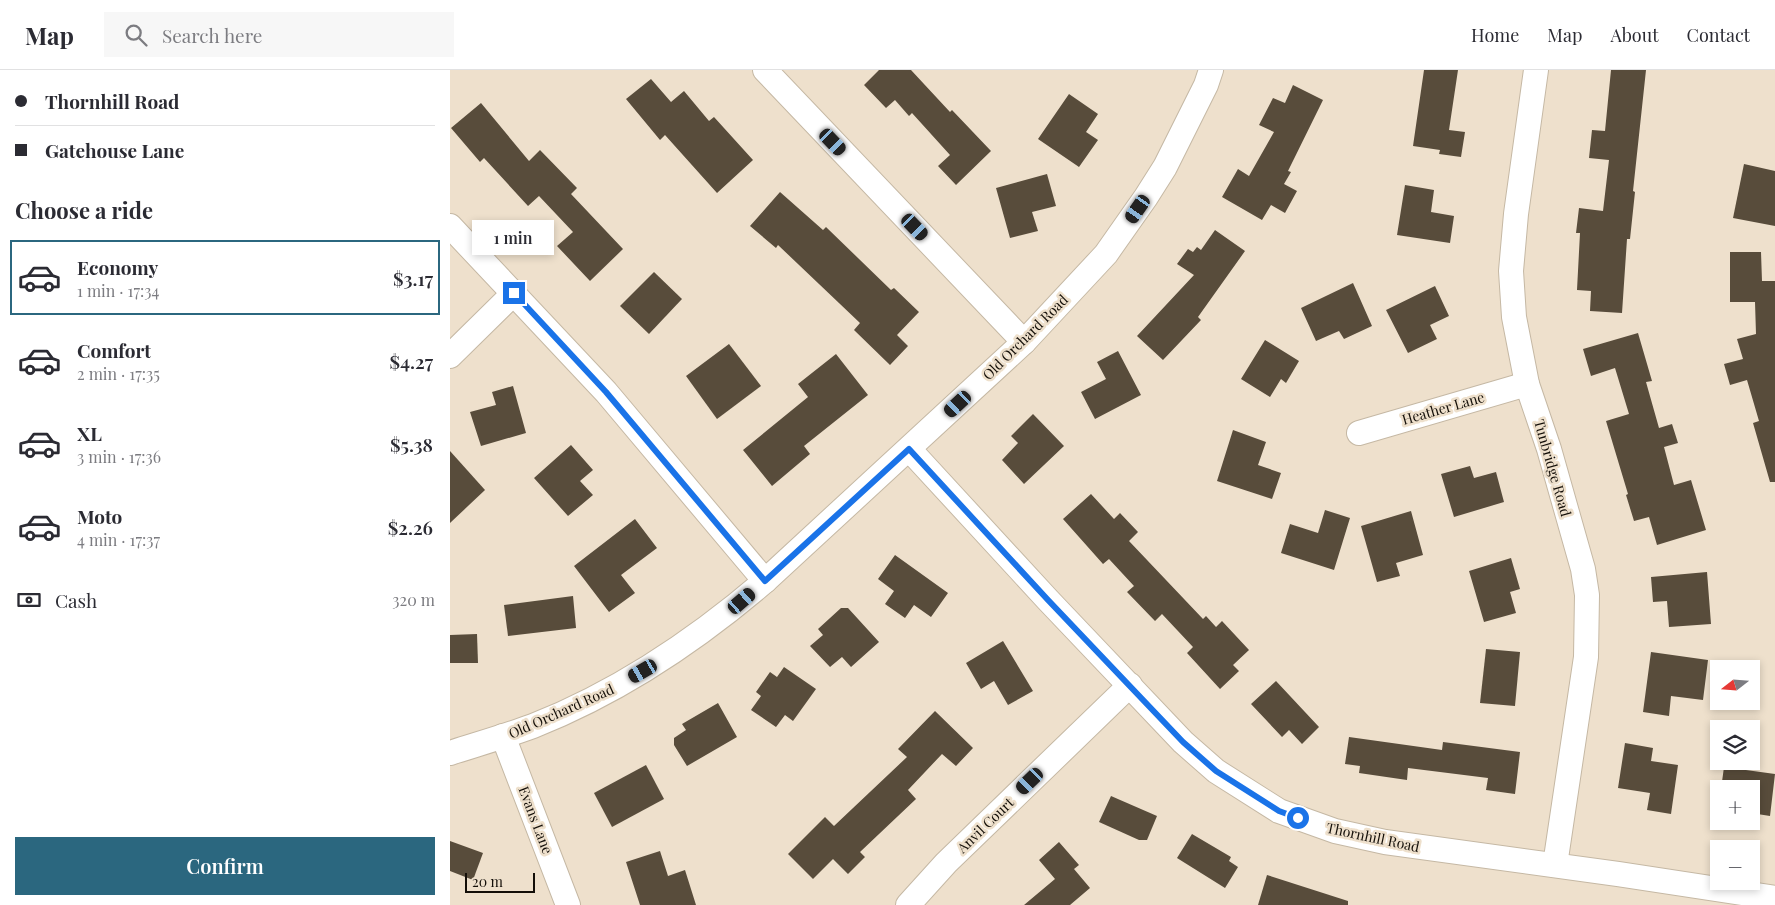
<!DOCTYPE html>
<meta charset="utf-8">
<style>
:root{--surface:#fff;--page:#f7f7f7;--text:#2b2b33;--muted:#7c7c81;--line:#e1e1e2;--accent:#2b677f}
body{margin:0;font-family:"Playfair Display",serif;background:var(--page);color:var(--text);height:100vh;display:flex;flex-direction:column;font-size:19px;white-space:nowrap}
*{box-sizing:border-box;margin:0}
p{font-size:16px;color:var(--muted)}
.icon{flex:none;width:28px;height:28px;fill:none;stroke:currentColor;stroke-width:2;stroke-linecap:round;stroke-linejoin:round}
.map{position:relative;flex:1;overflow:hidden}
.sheet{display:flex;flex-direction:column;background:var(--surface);width:450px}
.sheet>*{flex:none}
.hud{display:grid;align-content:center;height:110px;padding:0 15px;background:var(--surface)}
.needle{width:32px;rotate:253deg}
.controls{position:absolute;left:1260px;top:590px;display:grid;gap:10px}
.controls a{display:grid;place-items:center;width:50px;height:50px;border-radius:0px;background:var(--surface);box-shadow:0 2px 8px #0003;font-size:25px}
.scale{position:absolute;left:15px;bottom:12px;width:70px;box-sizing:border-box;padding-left:5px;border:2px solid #130e08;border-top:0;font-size:14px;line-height:18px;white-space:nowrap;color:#130e08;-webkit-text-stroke:4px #eee0cc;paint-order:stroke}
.end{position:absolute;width:22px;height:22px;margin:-11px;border:6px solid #1a73e8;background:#fff;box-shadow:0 0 0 2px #fff}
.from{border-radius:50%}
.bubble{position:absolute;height:35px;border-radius:0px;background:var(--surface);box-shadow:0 2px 8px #0003;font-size:16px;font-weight:600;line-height:35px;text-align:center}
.car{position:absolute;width:15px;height:30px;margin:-15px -8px;border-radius:6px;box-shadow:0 0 4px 1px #0007;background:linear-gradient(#222 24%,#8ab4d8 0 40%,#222 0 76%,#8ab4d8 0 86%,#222 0)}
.hud b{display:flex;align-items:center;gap:18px;height:48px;font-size:19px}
.hud b+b{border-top:1px solid var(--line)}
.hud i{width:12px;height:12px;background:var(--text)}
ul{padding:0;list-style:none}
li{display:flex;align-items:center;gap:15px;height:75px;margin:0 10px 8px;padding:0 5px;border:2px solid transparent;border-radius:0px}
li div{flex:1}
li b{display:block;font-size:19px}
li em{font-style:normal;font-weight:600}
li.current{border-color:var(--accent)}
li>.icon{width:45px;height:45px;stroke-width:1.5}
h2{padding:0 15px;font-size:22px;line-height:60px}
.pay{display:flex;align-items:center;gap:12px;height:55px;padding:0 15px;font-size:19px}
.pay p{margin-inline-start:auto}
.action{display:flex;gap:10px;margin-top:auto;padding:10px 15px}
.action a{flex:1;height:58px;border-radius:0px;background:var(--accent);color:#fff;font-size:20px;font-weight:600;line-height:58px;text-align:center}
header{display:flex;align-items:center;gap:30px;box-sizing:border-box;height:70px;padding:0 25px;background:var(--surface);border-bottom:1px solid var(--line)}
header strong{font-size:24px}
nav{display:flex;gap:28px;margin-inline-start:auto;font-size:18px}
.search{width:350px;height:45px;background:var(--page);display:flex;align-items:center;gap:12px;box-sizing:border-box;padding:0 18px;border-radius:0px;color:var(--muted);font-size:19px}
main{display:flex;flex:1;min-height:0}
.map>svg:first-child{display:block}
.building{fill:#584c3b}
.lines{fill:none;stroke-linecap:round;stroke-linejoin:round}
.minor-casing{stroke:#c5b8a4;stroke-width:26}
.minor{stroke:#fff;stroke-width:24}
.route{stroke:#1a73e8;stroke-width:6}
.labels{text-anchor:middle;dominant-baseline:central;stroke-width:5;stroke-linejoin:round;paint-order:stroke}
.street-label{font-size:14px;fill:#130e08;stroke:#eee0cc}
</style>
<header>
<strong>Map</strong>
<div class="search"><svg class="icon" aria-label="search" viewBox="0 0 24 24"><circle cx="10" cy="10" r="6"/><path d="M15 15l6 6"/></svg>Search here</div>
<nav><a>Home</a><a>Map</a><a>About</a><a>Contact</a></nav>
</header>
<main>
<section class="sheet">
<div class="hud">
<b><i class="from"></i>Thornhill Road</b>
<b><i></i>Gatehouse Lane</b>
</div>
<h2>Choose a ride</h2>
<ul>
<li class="current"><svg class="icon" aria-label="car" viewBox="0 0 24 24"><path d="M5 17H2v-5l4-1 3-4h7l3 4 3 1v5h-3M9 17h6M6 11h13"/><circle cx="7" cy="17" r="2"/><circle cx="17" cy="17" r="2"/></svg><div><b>Economy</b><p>1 min · 17:34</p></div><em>$3.17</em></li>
<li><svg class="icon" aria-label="car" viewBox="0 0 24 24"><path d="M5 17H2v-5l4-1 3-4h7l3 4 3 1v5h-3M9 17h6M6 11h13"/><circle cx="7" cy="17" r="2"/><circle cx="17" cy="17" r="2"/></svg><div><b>Comfort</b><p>2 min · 17:35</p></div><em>$4.27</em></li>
<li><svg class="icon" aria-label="car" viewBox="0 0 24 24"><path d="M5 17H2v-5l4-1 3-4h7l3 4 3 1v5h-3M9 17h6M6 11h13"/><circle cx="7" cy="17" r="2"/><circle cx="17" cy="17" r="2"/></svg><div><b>XL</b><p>3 min · 17:36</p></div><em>$5.38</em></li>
<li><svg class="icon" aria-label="car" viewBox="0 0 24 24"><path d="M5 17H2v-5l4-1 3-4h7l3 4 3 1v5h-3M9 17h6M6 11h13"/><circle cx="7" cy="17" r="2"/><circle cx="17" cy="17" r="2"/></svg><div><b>Moto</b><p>4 min · 17:37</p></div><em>$2.26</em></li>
</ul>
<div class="pay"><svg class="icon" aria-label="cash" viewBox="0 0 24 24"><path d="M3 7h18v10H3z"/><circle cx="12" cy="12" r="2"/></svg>Cash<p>320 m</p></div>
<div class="action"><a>Confirm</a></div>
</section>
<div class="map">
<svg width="1325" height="835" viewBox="0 0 1325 835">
<rect width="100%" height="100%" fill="#eee0cc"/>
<g class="building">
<path d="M429,0H461L500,42L502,40L541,81L506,115L488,96L500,85L462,43L459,46L445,30L436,38L414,15Z"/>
<path d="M974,0H1008L999,60L1015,62L1011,87L989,84L990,80L963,76Z"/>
<path d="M1161,0H1196L1183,121L1185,122L1180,169H1177L1172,243L1140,241L1141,221L1127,220L1130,163H1126L1129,138L1153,141L1159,90L1139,88L1142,60L1155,61Z"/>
<path d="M201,9L221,32L234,21L259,51L264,47L303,90L267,123L215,65L210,70L176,29Z"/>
<path d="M843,15L873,30L838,101L841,102L834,114L847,121L835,143L821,135L812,150L772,127L788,99L799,106L824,62L809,55L823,28L835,33Z"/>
<path d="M619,24L648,44L636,62L648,70L629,97L588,69Z"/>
<path d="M31,33L79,91L90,80L127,118L121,124L173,179L140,211L107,176L123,162L89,126L78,136L34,88L30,92L1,58Z"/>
<path d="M1294,94L1325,101V156L1283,148Z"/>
<path d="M597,104L606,136L582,142L588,161L560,168L546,118Z"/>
<path d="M955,115L984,120L981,142L1004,146L1000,173L947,165Z"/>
<path d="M330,122L373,160L376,157L441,220L444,218L469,242L447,265L458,276L440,295L404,260L410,253L328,175L326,178L300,156Z"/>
<path d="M765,160L795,181L748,247L751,250L713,290L687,266L744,205L727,194L738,179L743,182L747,177L751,180Z"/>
<path d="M1280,182H1311L1312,211H1325V412H1320L1303,353L1309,351L1297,310L1280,315L1274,294L1293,289L1287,269L1306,264L1305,232H1280Z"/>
<path d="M204,202L232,229L199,264L170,236Z"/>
<path d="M903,213L922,256L894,269L889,261L866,271L851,238Z"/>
<path d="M985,216L999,246L980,255L987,269L958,283L936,240Z"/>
<path d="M1188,263L1202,311L1196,312L1209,358L1222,354L1228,373L1214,377L1224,415L1241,410L1256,460L1207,475L1199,447L1184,451L1176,425L1178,424L1156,351L1179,344L1165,298L1141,306L1133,279Z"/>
<path d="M815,270L849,291L836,313L831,309L820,327L791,309Z"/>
<path d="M279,274L311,316L267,349L236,306Z"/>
<path d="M668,281L691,325L645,349L631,322L656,309L647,292Z"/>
<path d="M386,284L418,325L354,376L360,384L322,416L293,380L358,327L348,314Z"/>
<path d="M63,316L76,363L31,376L20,342L46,335L42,322Z"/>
<path d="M583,344L614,376L574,414L552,390L568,373L561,366Z"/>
<path d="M783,360L816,372L808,395L831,403L822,429L767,411Z"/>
<path d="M121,375L143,400L130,411L143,425L118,446L84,408Z"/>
<path d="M0,381L35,420L0,453Z"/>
<path d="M1020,396L1024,408L1046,402L1054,432L1004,447L991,404Z"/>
<path d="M641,424L664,449L670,443L688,462L679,471L753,549L756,546L766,557L772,551L799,580L783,595L789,601L770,619L737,583L743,577L712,544L705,551L677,522L684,516L659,489L653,494L613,449Z"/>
<path d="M875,440L900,448L884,500L831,483L840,454L868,463Z"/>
<path d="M961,441L973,485L946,493L950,506L927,512L911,456Z"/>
<path d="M185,449L207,478L171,505L185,523L159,542L124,496Z"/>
<path d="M445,485L498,523L481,547L464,535L455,548L435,534L444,521L428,509Z"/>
<path d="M1061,488L1070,519L1060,522L1066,543L1034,552L1019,501Z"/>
<path d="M1257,502L1261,554L1219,557L1217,531L1203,532L1201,507Z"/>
<path d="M123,526L126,558L58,566L54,535Z"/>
<path d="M391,538H398L429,572L401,597L392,587L380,597L360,576L373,565L368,559Z"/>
<path d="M27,564L28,593H0V565Z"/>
<path d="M553,571L583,621L558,635L544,611L531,619L516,593Z"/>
<path d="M1036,579L1070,582L1065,636L1030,633Z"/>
<path d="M1201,582L1258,590L1253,630L1221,626L1219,646L1193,642Z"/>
<path d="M334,597L366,619L343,651L335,645L326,657L301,640L311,626L306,622L320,602L327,607Z"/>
<path d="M826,611L869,657L852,674L839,660L832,667L801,634Z"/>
<path d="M268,633L287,667L237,696L224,675V668L236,660L232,654Z"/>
<path d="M485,641L523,678L506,696L492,684L458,720L466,729L410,782L415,787L398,804L383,789L363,809L338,784L375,747L384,756L457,687L448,679Z"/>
<path d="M899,667L992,680L993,672L1070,682L1065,724L1036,720L1038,708L958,698L957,710L909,703L910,696L895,694Z"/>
<path d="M1175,673L1203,678L1201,691L1228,695L1221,744L1197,740L1200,723L1168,718Z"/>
<path d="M196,695L214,729L162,757L144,723Z"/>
<path d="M1274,697L1325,704L1320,746L1301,743V719H1271Z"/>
<path d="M661,726L707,746L697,770H689L649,752Z"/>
<path d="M742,764L781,787L779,791L788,797L775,818L727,788Z"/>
<path d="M0,771L33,783L23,810L0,801Z"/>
<path d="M609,772L629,795L624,799L640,818L620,835H574L605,809L589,790Z"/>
<path d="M210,781L218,806L235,800L246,835H190L176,792Z"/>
<path d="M817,805L898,831V835H808Z"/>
</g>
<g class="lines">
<g class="minor-casing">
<g id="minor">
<path d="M315,0L574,272"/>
<path d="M1086,0L1066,144L1061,201L1064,247L1077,314L1099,379L1133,499L1137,525L1136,587L1105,795"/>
<path d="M0,156L156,322L315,511"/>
<path d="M0,286L64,223"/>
<path d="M909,363L1077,314"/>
<path d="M459,379L598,530L733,672L766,701L829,741L885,761L935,772L1168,804L1325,828"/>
<path d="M53,666L118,835"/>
<path d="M0,683C28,674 56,666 83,656C169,622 245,571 315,511L574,272L656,184L696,127L715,97L756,15L761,0"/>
<path d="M458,835L496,793L680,615"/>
</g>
</g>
<use href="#minor" class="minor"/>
</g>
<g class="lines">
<path class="route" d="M64,223L156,322L315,511L459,379L598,530L733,672L766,701L829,741L848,748"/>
</g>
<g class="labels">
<g class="street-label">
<text transform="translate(575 267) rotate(-45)">Old Orchard Road</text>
<text transform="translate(993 338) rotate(-16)">Heather Lane</text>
<text transform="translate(1103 398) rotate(74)">Tunbridge Road</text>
<text transform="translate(111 641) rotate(-24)">Old Orchard Road</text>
<text transform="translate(86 750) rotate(69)">Evans Lane</text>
<text transform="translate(535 755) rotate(-44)">Anvil Court</text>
<text transform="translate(923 767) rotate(12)">Thornhill Road</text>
</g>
</g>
</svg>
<div class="controls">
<a><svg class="needle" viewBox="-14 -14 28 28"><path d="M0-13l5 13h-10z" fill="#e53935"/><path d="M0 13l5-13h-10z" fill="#7c7c81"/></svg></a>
<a><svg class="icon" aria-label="layers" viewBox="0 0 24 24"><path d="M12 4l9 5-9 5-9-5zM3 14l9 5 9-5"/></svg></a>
<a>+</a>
<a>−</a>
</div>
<div class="scale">20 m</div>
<i class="end from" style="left:848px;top:748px"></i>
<i class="end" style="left:64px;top:223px"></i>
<div class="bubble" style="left:22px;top:150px;width:82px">1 min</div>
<i class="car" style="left:383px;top:72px;rotate:136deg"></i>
<i class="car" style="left:688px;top:139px;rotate:215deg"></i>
<i class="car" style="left:465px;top:157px;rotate:136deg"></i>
<i class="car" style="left:508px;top:334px;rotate:227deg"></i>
<i class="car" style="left:292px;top:531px;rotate:49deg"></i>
<i class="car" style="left:193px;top:601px;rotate:240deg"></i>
<i class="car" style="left:580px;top:711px;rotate:226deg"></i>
</div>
</main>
